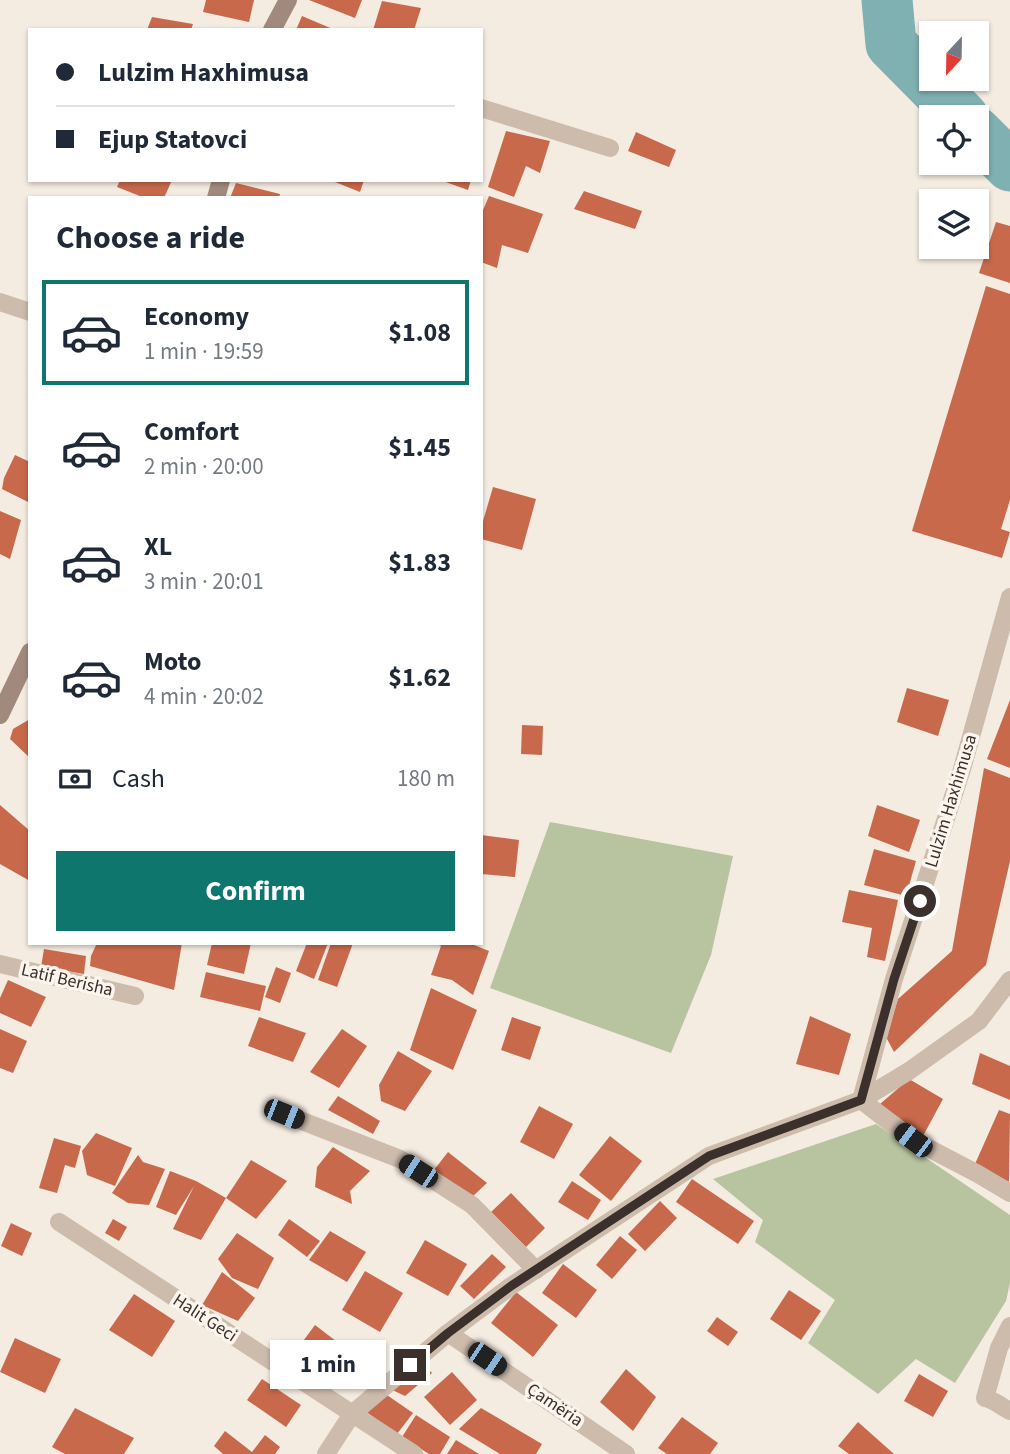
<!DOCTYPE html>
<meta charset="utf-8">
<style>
:root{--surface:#fff;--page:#f6f6f7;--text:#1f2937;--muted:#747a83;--line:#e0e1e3;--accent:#0f766e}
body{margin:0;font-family:"Source Sans 3",sans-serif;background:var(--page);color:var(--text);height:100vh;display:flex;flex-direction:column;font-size:26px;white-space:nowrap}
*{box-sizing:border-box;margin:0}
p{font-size:23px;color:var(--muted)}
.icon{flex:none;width:38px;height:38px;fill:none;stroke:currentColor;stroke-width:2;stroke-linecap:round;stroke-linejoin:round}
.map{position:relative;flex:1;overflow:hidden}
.details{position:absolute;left:28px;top:196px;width:455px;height:749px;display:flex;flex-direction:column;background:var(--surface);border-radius:0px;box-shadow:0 2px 5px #0004}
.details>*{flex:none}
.guide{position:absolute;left:28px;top:28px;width:455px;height:154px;border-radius:0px;box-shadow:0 2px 5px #0004;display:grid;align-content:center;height:154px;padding:0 28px;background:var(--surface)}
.needle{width:46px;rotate:202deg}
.controls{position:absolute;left:919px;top:21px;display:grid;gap:14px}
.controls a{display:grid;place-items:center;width:70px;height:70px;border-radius:0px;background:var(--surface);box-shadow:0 2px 5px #0004;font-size:35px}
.end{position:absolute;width:32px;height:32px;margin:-16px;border:9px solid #3b302b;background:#fff;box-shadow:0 0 0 4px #fff}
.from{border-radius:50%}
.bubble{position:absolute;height:49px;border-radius:0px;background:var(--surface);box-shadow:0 2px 5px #0004;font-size:23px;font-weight:700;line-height:49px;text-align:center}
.car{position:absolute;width:21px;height:42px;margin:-21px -10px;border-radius:9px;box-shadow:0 0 5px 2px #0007;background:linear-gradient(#222 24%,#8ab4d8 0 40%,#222 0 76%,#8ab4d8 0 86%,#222 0)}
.guide b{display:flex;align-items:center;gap:24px;height:66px;font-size:26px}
.guide b+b{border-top:2px solid var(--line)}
.guide i{width:18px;height:18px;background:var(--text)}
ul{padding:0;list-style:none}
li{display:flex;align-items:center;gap:21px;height:105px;margin:0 14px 10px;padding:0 14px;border:4px solid transparent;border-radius:0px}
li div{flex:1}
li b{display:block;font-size:26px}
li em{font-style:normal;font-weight:700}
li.selected{border-color:var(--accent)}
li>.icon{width:63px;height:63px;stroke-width:1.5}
h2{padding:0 28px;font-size:32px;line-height:84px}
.pay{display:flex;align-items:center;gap:18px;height:77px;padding:0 28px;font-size:26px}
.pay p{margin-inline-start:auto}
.primary-button{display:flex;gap:14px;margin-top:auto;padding:14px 28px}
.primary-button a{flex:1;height:80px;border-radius:0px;background:var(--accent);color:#fff;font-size:28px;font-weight:700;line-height:80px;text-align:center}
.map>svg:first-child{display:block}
.green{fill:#b8c4a0}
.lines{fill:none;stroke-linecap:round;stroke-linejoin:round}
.river{stroke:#7fb0b2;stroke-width:51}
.building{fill:#c8694b}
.minor{stroke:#cdbbac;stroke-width:18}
.secondary{stroke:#a18a7d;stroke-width:18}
.route{stroke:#3b302b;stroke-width:9}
.labels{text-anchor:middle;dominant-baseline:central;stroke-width:7;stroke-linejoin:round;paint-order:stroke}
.street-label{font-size:18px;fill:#3b302b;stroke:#fbf5ee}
</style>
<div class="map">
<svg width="1010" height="1454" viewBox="0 0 1010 1454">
<rect width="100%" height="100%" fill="#f4ebe1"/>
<g class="green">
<path d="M550,822L733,856L711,955L671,1053L490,988Z"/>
<path d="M876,1124L1010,1215V1283L1006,1301L955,1383L916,1359L878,1394L808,1343L835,1300L755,1242L763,1220L713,1179Z"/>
</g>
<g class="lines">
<g class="river">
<path d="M887,0L891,44L963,117"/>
<path d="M976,132L1010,166"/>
</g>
</g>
<g class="building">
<path d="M206,0H254L249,22L203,12Z"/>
<path d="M309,0H362L355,18Z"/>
<path d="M382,1L421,8L414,30H373Z"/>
<path d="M302,16L335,30H296Z"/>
<path d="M152,17L193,24L191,30H147Z"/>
<path d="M506,131L550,141L540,173L526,166L514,197L488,187Z"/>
<path d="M636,132L676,150L669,167L628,151Z"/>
<path d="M120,180H172L164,198H145L117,187Z"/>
<path d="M330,180H364L360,192Z"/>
<path d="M440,180H471L468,190Z"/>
<path d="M236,183L280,194L279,198H230Z"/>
<path d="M584,191L642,211L635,229L574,209Z"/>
<path d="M489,196L543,214L528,253L502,245L497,268L481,262V215Z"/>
<path d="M996,222L1010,226V283L979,273Z"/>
<path d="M986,286L1010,294V500L1001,529L1010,532L1002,558L912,531Z"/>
<path d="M15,455L30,462V503L2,489L4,478Z"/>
<path d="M493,487L536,499L522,550L481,539V528Z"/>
<path d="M0,511L21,520L10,559L0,554Z"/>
<path d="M907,688L949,700L938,736L897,722Z"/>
<path d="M1010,700V768L987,759Z"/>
<path d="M30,719V758L10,739L13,729Z"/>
<path d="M522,725L543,726L542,755L521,754Z"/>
<path d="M984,768L1010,778V861L986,965L894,1052L886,1037L898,999L952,951Z"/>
<path d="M0,805L30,831V881L0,864Z"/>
<path d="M877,805L920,820L909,852L868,836Z"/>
<path d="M481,835L519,840L515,877L481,874Z"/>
<path d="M874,849L916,861L906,896L864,885Z"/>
<path d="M849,890L898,900L885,961L867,957L872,928L842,922Z"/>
<path d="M97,943H182L174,990L90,966L91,956Z"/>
<path d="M212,943H251L244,974L207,965Z"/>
<path d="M307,943H328L314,979L296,971Z"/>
<path d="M331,943H353L337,987L318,980Z"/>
<path d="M435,943H469L489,951L473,995L452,980L431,975L441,946Z"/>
<path d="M44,949L86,956L84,974L41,967Z"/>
<path d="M276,967L291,973L280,1003L265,997Z"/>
<path d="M206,972L266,986L260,1011L200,997Z"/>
<path d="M8,980L46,997L31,1027L0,1013V998Z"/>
<path d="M431,988L477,1010L453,1070L410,1050Z"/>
<path d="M810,1016L851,1034L839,1075L796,1064Z"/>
<path d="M259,1017L306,1033L293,1062L248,1046Z"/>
<path d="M512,1017L541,1027L530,1060L501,1050Z"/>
<path d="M0,1029L27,1041L13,1073L0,1068Z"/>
<path d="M342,1029L367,1046L339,1088L310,1072Z"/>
<path d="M398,1051L432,1071L405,1111L381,1101L379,1085Z"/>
<path d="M980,1053L1010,1066V1100L972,1084Z"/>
<path d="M909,1079L943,1099L923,1136L880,1104Z"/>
<path d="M338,1096L380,1121L373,1134L328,1110Z"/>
<path d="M539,1106L573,1124L554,1159L520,1142Z"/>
<path d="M999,1110L1010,1114L1009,1182L975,1164Z"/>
<path d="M96,1133L132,1148L115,1186L87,1175L82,1151Z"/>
<path d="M610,1136L642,1161L611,1201L579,1175Z"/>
<path d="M54,1138L81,1146L75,1168L65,1165L57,1193L39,1188Z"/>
<path d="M333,1147L370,1171L350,1191L352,1204L315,1187L317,1167Z"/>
<path d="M448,1152L487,1183L472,1197L434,1170Z"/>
<path d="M138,1155L143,1162L165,1169L149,1205L128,1203L112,1193Z"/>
<path d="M251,1160L287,1181L256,1219L226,1198Z"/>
<path d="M170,1171L196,1181L226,1198L201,1240L173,1229L194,1186L176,1215L156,1207Z"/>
<path d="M692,1179L754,1221L738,1244L676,1202Z"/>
<path d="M572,1181L601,1200L588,1220L558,1202Z"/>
<path d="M511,1193L545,1228L526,1247L491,1212Z"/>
<path d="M660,1201L677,1218L645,1251L628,1234Z"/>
<path d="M113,1219L127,1227L119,1241L105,1233Z"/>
<path d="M289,1219L320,1241L307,1257L278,1235Z"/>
<path d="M11,1223L32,1233L22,1256L1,1246Z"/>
<path d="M330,1231L366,1252L347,1282L309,1260Z"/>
<path d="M237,1233L274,1258L258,1289L232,1278L218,1259Z"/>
<path d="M620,1236L637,1250L612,1279L596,1265Z"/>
<path d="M425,1240L467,1264L448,1296L406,1273Z"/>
<path d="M492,1254L506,1267L474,1299L460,1286Z"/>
<path d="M563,1264L597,1290L576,1318L542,1293Z"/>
<path d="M365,1271L403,1293L380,1332L342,1310Z"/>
<path d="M222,1272L255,1298L238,1321L202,1305Z"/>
<path d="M789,1290L821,1311L801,1340L770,1319Z"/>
<path d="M516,1292L558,1325L533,1357L491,1323Z"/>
<path d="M134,1294L175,1321L152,1357L109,1330Z"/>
<path d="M717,1317L738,1332L728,1346L707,1331Z"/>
<path d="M315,1325L349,1351L326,1382L292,1356Z"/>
<path d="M15,1338L61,1359L45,1393L0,1372Z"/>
<path d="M419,1359L432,1373L405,1396L386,1387Z"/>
<path d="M626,1369L656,1397L633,1431L600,1402Z"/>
<path d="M452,1372L477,1400L450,1425L424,1397Z"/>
<path d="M919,1374L948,1391L933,1417L904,1401Z"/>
<path d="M262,1379L301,1405L286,1427L247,1400Z"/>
<path d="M384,1393L413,1413L397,1434L365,1411Z"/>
<path d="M75,1408L134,1438L124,1454H65L52,1447Z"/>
<path d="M481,1408L542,1444L536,1454H500L459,1429Z"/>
<path d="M416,1415L450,1437L440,1454H429L402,1437Z"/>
<path d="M682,1417L718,1443L710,1454H667L658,1448Z"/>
<path d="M858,1422L894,1454H849L838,1446Z"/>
<path d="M225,1431L252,1452L265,1435L280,1447L275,1454H223L214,1446Z"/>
<path d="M456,1440L479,1454H447Z"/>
</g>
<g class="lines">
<g class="minor">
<path d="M481,108L610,148"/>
<path d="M0,302L30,312"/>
<path d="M0,964L135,996"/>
<path d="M861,1100L894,979L962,769L1010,597"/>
<path d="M861,1100L913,1140L978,1174L1010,1193"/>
<path d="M284,1114L400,1159L472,1205L536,1270"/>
<path d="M59,1222L414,1454"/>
<path d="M1010,1326L999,1348L985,1398C995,1400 1001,1407 1010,1411"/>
<path d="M448,1333L626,1454"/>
<path d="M326,1454L352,1414L448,1333L511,1286L709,1156L861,1100L909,1071L979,1021L1010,980"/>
</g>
<g class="secondary">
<path d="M272,30L288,0"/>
<path d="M216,198L221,180"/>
<path d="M0,715L30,652"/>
</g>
</g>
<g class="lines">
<path class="route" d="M410,1365L448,1333L511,1286L709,1156L861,1100L894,979L920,901"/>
</g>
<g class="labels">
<g class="street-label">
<text transform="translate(951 801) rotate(-73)">Lulzim Haxhimusa</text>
<text transform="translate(67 980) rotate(13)">Latif Berisha</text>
<text transform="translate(205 1318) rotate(33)">Halit Geci</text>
<text transform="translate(555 1405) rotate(34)">Çamëria</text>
</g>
</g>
</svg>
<div class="controls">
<a><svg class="needle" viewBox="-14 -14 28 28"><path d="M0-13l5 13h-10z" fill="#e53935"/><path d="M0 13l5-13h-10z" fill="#747a83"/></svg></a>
<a><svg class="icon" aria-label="locate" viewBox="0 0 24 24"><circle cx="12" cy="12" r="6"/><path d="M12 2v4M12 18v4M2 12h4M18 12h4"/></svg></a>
<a><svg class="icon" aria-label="layers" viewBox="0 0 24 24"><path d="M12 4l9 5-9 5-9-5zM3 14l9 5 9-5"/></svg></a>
</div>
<i class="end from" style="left:920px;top:901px"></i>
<i class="end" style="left:410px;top:1365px"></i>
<div class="bubble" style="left:270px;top:1340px;width:116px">1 min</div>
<i class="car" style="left:284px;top:1114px;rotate:112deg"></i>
<i class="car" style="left:913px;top:1140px;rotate:307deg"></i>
<i class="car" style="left:418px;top:1171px;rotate:303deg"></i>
<i class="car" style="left:487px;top:1359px;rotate:124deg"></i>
<div class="guide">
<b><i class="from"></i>Lulzim Haxhimusa</b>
<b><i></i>Ejup Statovci</b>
</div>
<section class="details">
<h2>Choose a ride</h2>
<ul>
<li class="selected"><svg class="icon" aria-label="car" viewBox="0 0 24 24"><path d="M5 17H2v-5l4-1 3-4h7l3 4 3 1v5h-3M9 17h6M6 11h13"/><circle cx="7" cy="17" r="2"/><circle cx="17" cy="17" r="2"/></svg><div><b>Economy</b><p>1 min · 19:59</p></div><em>$1.08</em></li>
<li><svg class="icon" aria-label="car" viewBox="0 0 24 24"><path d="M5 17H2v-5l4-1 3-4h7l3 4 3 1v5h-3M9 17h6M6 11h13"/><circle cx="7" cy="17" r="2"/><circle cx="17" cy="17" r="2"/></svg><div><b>Comfort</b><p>2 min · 20:00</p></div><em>$1.45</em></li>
<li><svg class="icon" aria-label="car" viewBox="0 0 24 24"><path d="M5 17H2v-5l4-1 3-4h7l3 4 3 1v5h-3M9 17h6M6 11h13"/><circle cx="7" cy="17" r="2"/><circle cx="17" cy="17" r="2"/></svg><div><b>XL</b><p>3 min · 20:01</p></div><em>$1.83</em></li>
<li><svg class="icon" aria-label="car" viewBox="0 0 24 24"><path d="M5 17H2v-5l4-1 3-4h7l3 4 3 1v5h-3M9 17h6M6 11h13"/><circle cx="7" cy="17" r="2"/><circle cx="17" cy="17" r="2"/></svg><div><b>Moto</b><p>4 min · 20:02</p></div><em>$1.62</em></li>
</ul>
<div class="pay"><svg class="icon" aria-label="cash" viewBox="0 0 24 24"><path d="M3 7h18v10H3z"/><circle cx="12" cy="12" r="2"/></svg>Cash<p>180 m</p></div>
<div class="primary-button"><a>Confirm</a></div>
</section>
</div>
